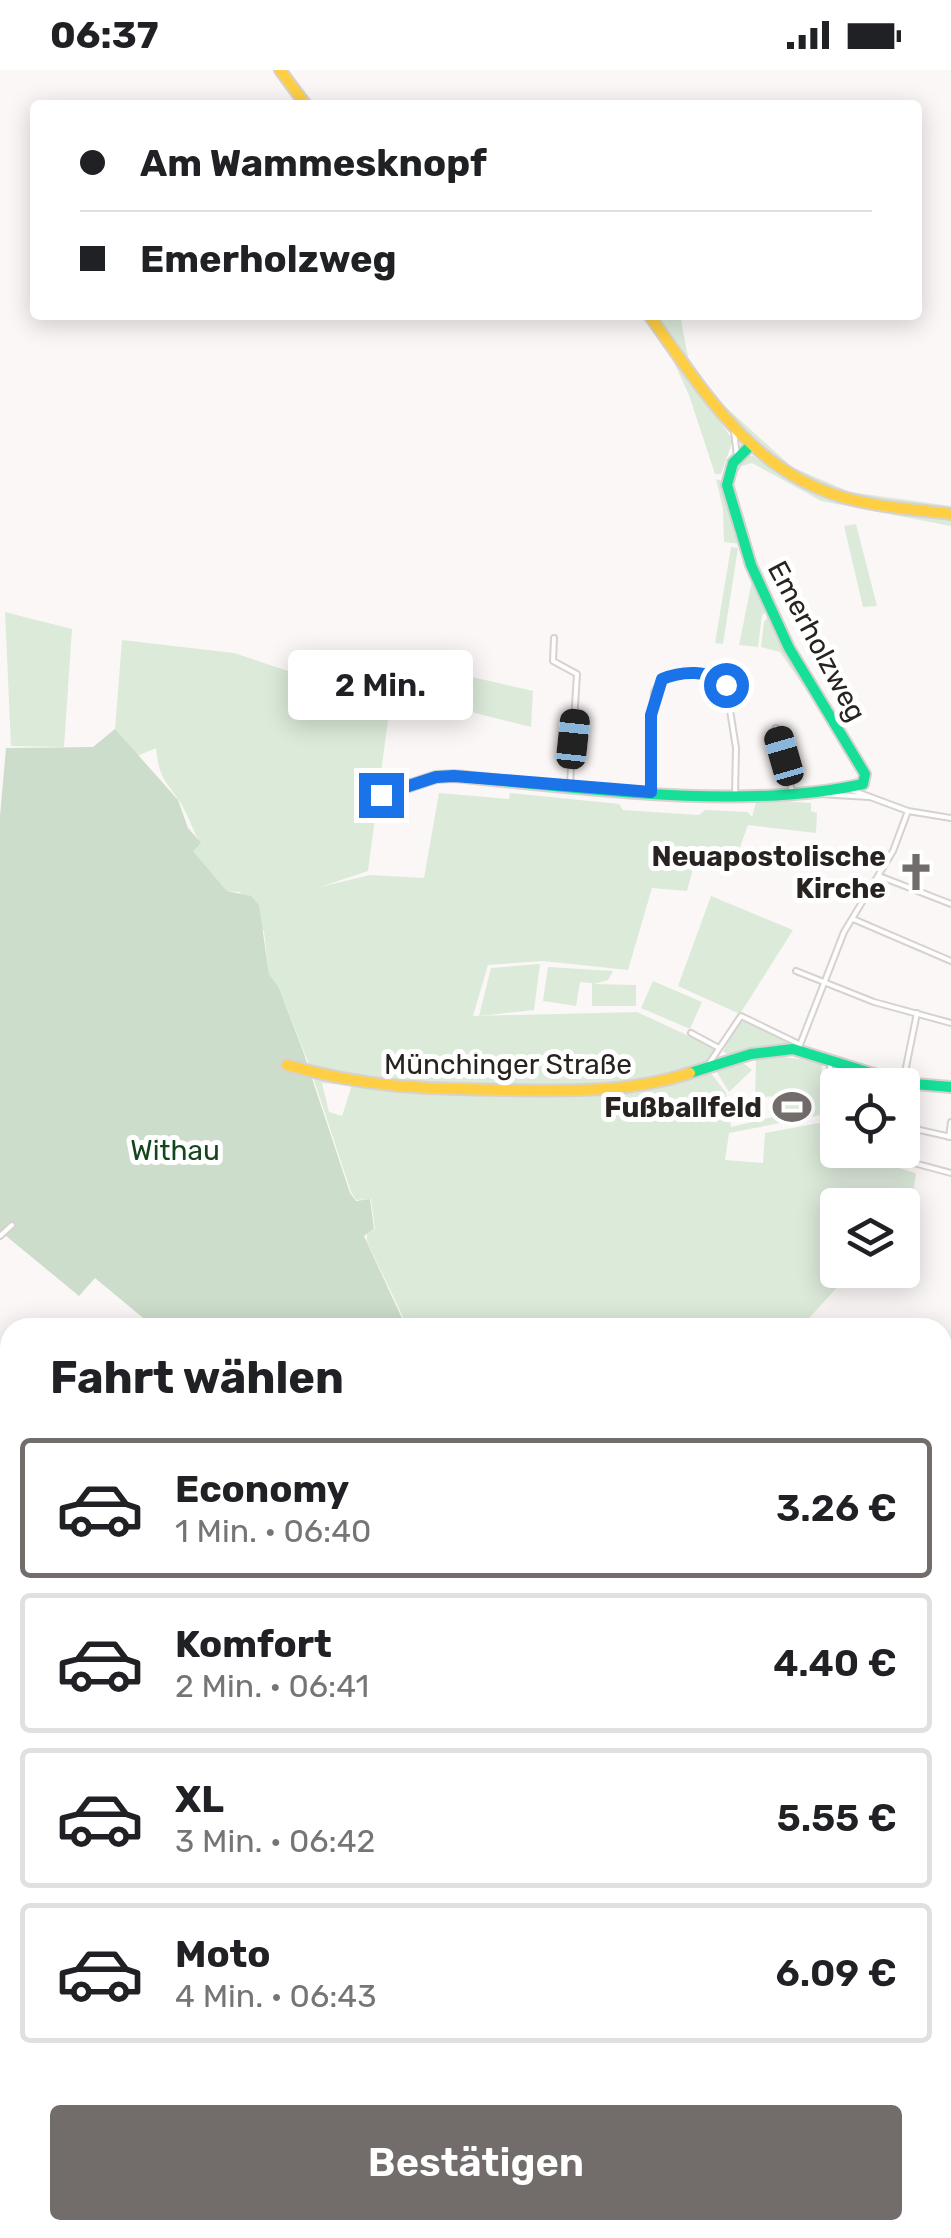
<!DOCTYPE html>
<html lang="de">
<meta charset="utf-8">
<style>
:root{--surface:#fff;--page:#f2f2f2;--text:#202124;--muted:#757577;--line:#e0e0e0;--accent:#726d6b}
body{margin:0;font-family:Rubik,sans-serif;background:var(--page);color:var(--text);height:100vh;display:flex;flex-direction:column;font-size:38px;white-space:nowrap}
*{box-sizing:border-box;margin:0}
p{font-size:32px;color:var(--muted)}
.icon{flex:none;width:55px;height:55px;fill:none;stroke:currentColor;stroke-width:2;stroke-linecap:round;stroke-linejoin:round}
.map{position:relative;flex:1;overflow:hidden}
.drawer{position:absolute;left:0px;top:1248px;width:952px;height:922px;display:flex;flex-direction:column;background:var(--surface);border-radius:30px 30px 0 0;box-shadow:0 5px 25px #0003}
.drawer>*{flex:none}
.top-card{position:absolute;left:30px;top:30px;width:892px;height:220px;border-radius:10px;box-shadow:0 5px 25px #0003;display:grid;align-content:center;height:220px;padding:0 50px;background:var(--surface)}
.tools{position:absolute;left:820px;top:998px;display:grid;gap:20px}
.tools a{display:grid;place-items:center;width:100px;height:100px;border-radius:10px;background:var(--surface);box-shadow:0 5px 25px #0003;font-size:50px}
.end{position:absolute;width:45px;height:45px;margin:-22px;border:12px solid #1a73e8;background:#fff;box-shadow:0 0 0 5px #fff}
.from{border-radius:50%}
.bubble{position:absolute;height:70px;border-radius:10px;background:var(--surface);box-shadow:0 5px 25px #0003;font-size:32px;font-weight:600;line-height:70px;text-align:center}
.car{position:absolute;width:30px;height:60px;margin:-30px -15px;border-radius:12px;box-shadow:0 0 8px 2px #0007;background:linear-gradient(#222 24%,#8ab4d8 0 40%,#222 0 76%,#8ab4d8 0 86%,#222 0)}
.top-card b{display:flex;align-items:center;gap:35px;height:95px;font-size:38px}
.top-card b+b{border-top:2px solid var(--line)}
.top-card i{width:25px;height:25px;background:var(--text)}
ul{padding:0;list-style:none}
li{display:flex;align-items:center;gap:30px;height:140px;margin:0 20px 15px;padding:0 30px;border:5px solid var(--line);border-radius:10px}
li div{flex:1}
li b{display:block;font-size:38px}
li em{font-style:normal;font-weight:600}
li.current{border-color:var(--accent)}
li>.icon{width:90px;height:90px;stroke-width:1.5}
h2{padding:0 50px;font-size:45px;line-height:120px}
.button{display:flex;gap:20px;margin-top:auto;padding:20px 50px}
.button a{flex:1;height:115px;border-radius:10px;background:var(--accent);color:#fff;font-size:40px;font-weight:600;line-height:115px;text-align:center}
.status{display:flex;justify-content:space-between;align-items:center;height:70px;padding:0 50px;background:var(--surface);direction:ltr}
.status svg{height:28px;fill:currentColor}
.map>svg:first-child{display:block}
.green{fill:#dceada}
.forest{fill:#ccddcb}
.lines{fill:none;stroke-linecap:round;stroke-linejoin:round}
.street-casing{stroke:#d7d2d0;stroke-width:8}
.fast-casing{stroke:#d7d2d0;stroke-width:14}
.slow-casing{stroke:#d7d2d0;stroke-width:14}
.street{stroke:#fefefe;stroke-width:4}
.fast{stroke:#16e098;stroke-width:10}
.slow{stroke:#ffcf43;stroke-width:10}
.rail-casing{stroke:#cfcdcc;stroke-width:6}
.rail{stroke:#fff;stroke-width:2.5;stroke-dasharray:8;stroke-linecap:butt}
.route{stroke:#1a73e8;stroke-width:12}
.labels{text-anchor:middle;dominant-baseline:central;stroke-width:10;stroke-linejoin:round;paint-order:stroke}
.street-label{font-size:28px;fill:#282320;stroke:#fff}
.poi-label{font-size:28px;font-weight:bold;fill:#282320;stroke:#fff;text-anchor:end}
.park-label{font-size:28px;fill:#13461d;stroke:#fff}
</style>
<div class="status"><b>06:37</b><svg viewBox="0 0 49 12"><path d="M0 12V9h3v3zM5 12V6h3v6zM10 12V3h3v9zM15 12V0h3v12zM26 1h20v11H26zM47 4h2v5h-2z"/></svg></div>
<div class="map">
<svg width="951" height="2168" viewBox="0 0 951 2168">
<rect width="100%" height="100%" fill="#fbf7f6"/>
<g class="green">
<path d="M649,245H680L688,287L718,330L792,397L850,422L951,436V444C918,439 883,436 851,429C754,407 703,319 649,245Z"/>
<path d="M666,275L733,370L721,404H715L689,325Z"/>
<path d="M746,386H753C819,430 874,438 951,450V456L821,431L752,393L742,396L733,409L751,471L745,473L729,410Z"/>
<path d="M716,409L723,411L741,474L724,472L723,439Z"/>
<path d="M856,454L877,536L863,537L844,456Z"/>
<path d="M731,477L738,478L723,574L715,573Z"/>
<path d="M752,511L767,541L762,545L758,577L739,575Z"/>
<path d="M5,542L72,559L64,677L11,676Z"/>
<path d="M770,544L833,659L780,582L761,577L764,552Z"/>
<path d="M122,570L234,583L390,635L368,801L320,817L370,805L424,808L439,723L509,729L510,723L619,734L623,740L699,745L705,740L748,742L752,747L757,729L811,733V741L817,743L816,763L748,755L733,796L697,784L687,821L652,818L628,900L543,891L488,895L473,946L637,942L715,978L705,995L726,1023L731,1057L777,1046L776,1026L755,1028L756,990L784,987L822,992L821,1020L831,1043L729,1063L725,1090L763,1093L765,1063L835,1050L838,1080C862,1080 890,1097 916,1103L912,1131L835,1128L911,1133L903,1143L902,1135H838V1200H853L801,1257H408L367,1172V1164L375,1159L371,1129L356,1130L351,1122L313,1007L347,1015L322,1013L329,1042L342,1046L353,1012L312,1002L279,918L269,904L264,862L240,822L227,821L192,780L200,774C193,760 187,742 178,729C163,708 159,706 156,678L137,686L115,659Z"/>
<path d="M446,601L533,621L531,657L443,635Z"/>
<path d="M711,826L793,860L740,944L678,916Z"/>
<path d="M540,894L534,940L479,946L491,898Z"/>
<path d="M548,897L613,901L608,910L594,914L636,915V936H592V913L580,912L576,936L543,931Z"/>
<path d="M653,911L702,932L690,959L641,938Z"/>
<path d="M741,949L792,972L789,977L730,986L723,981Z"/>
<path d="M742,992L752,1000L729,1022L715,999Z"/>
<path d="M943,1739L951,1740V1846L943,1849Z"/>
<path d="M0,2000L10,2001V2137L0,2139Z"/>
<path d="M10,2144V2160H152V2168H0V2146Z"/>
<path d="M207,2160H263L264,2168H208Z"/>
<path d="M315,2160H412L401,2168H300Z"/>
</g>
<g class="forest">
<path d="M115,659L178,730L188,758L201,773L193,781L227,821L251,826L259,835L269,904L279,918L303,981L350,1123L356,1131L370,1129L374,1159L364,1166L406,1257H154L95,1208L79,1226L0,1161V746L6,678L93,677Z"/>
<path d="M0,1447L10,1457V2000L0,1999Z"/>
</g>
<g class="lines">
<g class="street-casing">
<g id="street">
<path d="M734,361L737,386"/>
<path d="M554,568L553,591L577,604L570,714"/>
<path d="M776,658L793,725"/>
<path d="M846,718L908,741L951,748"/>
<path d="M651,722L654,622L662,609C681,601 710,599 726,615L736,678L735,725"/>
<path d="M819,724L869,727"/>
<path d="M879,806L951,834"/>
<path d="M853,849L951,891"/>
<path d="M796,901L874,932L951,953"/>
<path d="M691,963L719,978"/>
<path d="M798,980L844,862L893,781L908,741"/>
<path d="M831,989L828,1014L838,1037"/>
<path d="M706,998L741,946L797,973"/>
<path d="M903,1012L917,943"/>
<path d="M902,1056L951,1067"/>
<path d="M949,1067L951,1052"/>
<path d="M865,1080L951,1103"/>
<path d="M0,1166L12,1155"/>
<path d="M0,1286L10,1295"/>
<path d="M942,1354L951,1335"/>
<path d="M942,1362L951,1361"/>
<path d="M942,1399L951,1398"/>
<path d="M942,1425L951,1441"/>
<path d="M942,1449L950,1440"/>
<path d="M942,1534L951,1529"/>
<path d="M942,1557L951,1559"/>
<path d="M942,1609L951,1608"/>
<path d="M942,2111L951,2117"/>
<path d="M570,2160L573,2168"/>
<path d="M750,2168L853,2160"/>
</g>
</g>
<g class="fast-casing">
<g id="fast">
<path d="M381,725L436,707L454,706C576,718 744,741 863,714L865,704L789,578L751,495L727,415L733,393L750,376"/>
<path d="M690,1003L751,984L793,979L903,1013L951,1017"/>
<path d="M0,1431L10,1441"/>
<path d="M0,1442L10,1452"/>
<path d="M942,1480L951,1474"/>
<path d="M942,1687H951"/>
<path d="M410,2168L421,2160"/>
</g>
</g>
<g class="slow-casing">
<g id="slow">
<path d="M280,0L306,35"/>
<path d="M649,245C701,317 747,396 836,425C872,437 913,439 951,444"/>
<path d="M287,995C367,1018 426,1019 508,1020C572,1021 629,1023 690,1003"/>
<path d="M0,1372L10,1381"/>
<path d="M942,1678L951,1679"/>
<path d="M942,2077L951,2075"/>
<path d="M942,2125L951,2132"/>
<path d="M942,2132L951,2138"/>
</g>
</g>
<use href="#street" class="street"/>
<use href="#fast" class="fast"/>
<use href="#slow" class="slow"/>
<g class="rail-casing">
<g id="rail">
<path d="M942,1861L951,1857"/>
<path d="M438,2168L450,2160"/>
</g>
</g>
<use href="#rail" class="rail"/>
</g>
<g class="lines">
<path class="route" d="M381,725L436,707L454,706L651,722V645L662,609C681,601 710,599 726,615"/>
</g>
<defs>
<g id="church-bare" transform="scale(3)"><path d="M-1.2-6h2.4v3.5h3.3v2.4h-3.3V6h-2.4V-.1h-3.3v-2.4h3.3Z" fill="#726d6b" stroke="#fff" stroke-width="2.5" paint-order="stroke"/></g>
<g id="stadium-bare" transform="scale(3)"><path d="M0-5a6.5 5 0 1 0 0 10a6.5 5 0 1 0 0-10ZM-3.5-1.8h7v3.6h-7Z" fill="#726d6b" stroke="#fff" stroke-width="2.5" paint-order="stroke"/></g>
</defs>
<g fill-rule="evenodd">
<use href="#church-bare" x="916" y="802"/>
<use href="#stadium-bare" x="792" y="1037"/>
</g>
<g class="labels">
<g class="street-label">
<text transform="translate(817 571) rotate(62)">Emerholzweg</text>
<text x="508" y="994">Münchinger Straße</text>
</g>
<g class="poi-label">
<text x="886" y="786">Neuapostolische<tspan x="886" dy="32">Kirche</tspan></text>
<text x="762" y="1037">Fußballfeld</text>
</g>
<g class="park-label">
<text x="175" y="1080">Withau</text>
</g>
</g>
</svg>
<div class="tools">
<a><svg class="icon" aria-label="locate" viewBox="0 0 24 24"><circle cx="12" cy="12" r="6"/><path d="M12 2v4M12 18v4M2 12h4M18 12h4"/></svg></a>
<a><svg class="icon" aria-label="layers" viewBox="0 0 24 24"><path d="M12 4l9 5-9 5-9-5zM3 14l9 5 9-5"/></svg></a>
</div>
<i class="end from" style="left:726px;top:615px"></i>
<i class="end" style="left:381px;top:725px"></i>
<div class="bubble" style="left:288px;top:580px;width:185px">2 Min.</div>
<i class="car" style="left:573px;top:669px;rotate:6deg"></i>
<i class="car" style="left:784px;top:686px;rotate:344deg"></i>
<div class="top-card">
<b><i class="from"></i>Am Wammesknopf</b>
<b><i></i>Emerholzweg</b>
</div>
<section class="drawer">
<h2>Fahrt wählen</h2>
<ul>
<li class="current"><svg class="icon" aria-label="car" viewBox="0 0 24 24"><path d="M5 17H2v-5l4-1 3-4h7l3 4 3 1v5h-3M9 17h6M6 11h13"/><circle cx="7" cy="17" r="2"/><circle cx="17" cy="17" r="2"/></svg><div><b>Economy</b><p>1 Min. · 06:40</p></div><em>3.26 €</em></li>
<li><svg class="icon" aria-label="car" viewBox="0 0 24 24"><path d="M5 17H2v-5l4-1 3-4h7l3 4 3 1v5h-3M9 17h6M6 11h13"/><circle cx="7" cy="17" r="2"/><circle cx="17" cy="17" r="2"/></svg><div><b>Komfort</b><p>2 Min. · 06:41</p></div><em>4.40 €</em></li>
<li><svg class="icon" aria-label="car" viewBox="0 0 24 24"><path d="M5 17H2v-5l4-1 3-4h7l3 4 3 1v5h-3M9 17h6M6 11h13"/><circle cx="7" cy="17" r="2"/><circle cx="17" cy="17" r="2"/></svg><div><b>XL</b><p>3 Min. · 06:42</p></div><em>5.55 €</em></li>
<li><svg class="icon" aria-label="car" viewBox="0 0 24 24"><path d="M5 17H2v-5l4-1 3-4h7l3 4 3 1v5h-3M9 17h6M6 11h13"/><circle cx="7" cy="17" r="2"/><circle cx="17" cy="17" r="2"/></svg><div><b>Moto</b><p>4 Min. · 06:43</p></div><em>6.09 €</em></li>
</ul>
<div class="button"><a>Bestätigen</a></div>
</section>
</div>
